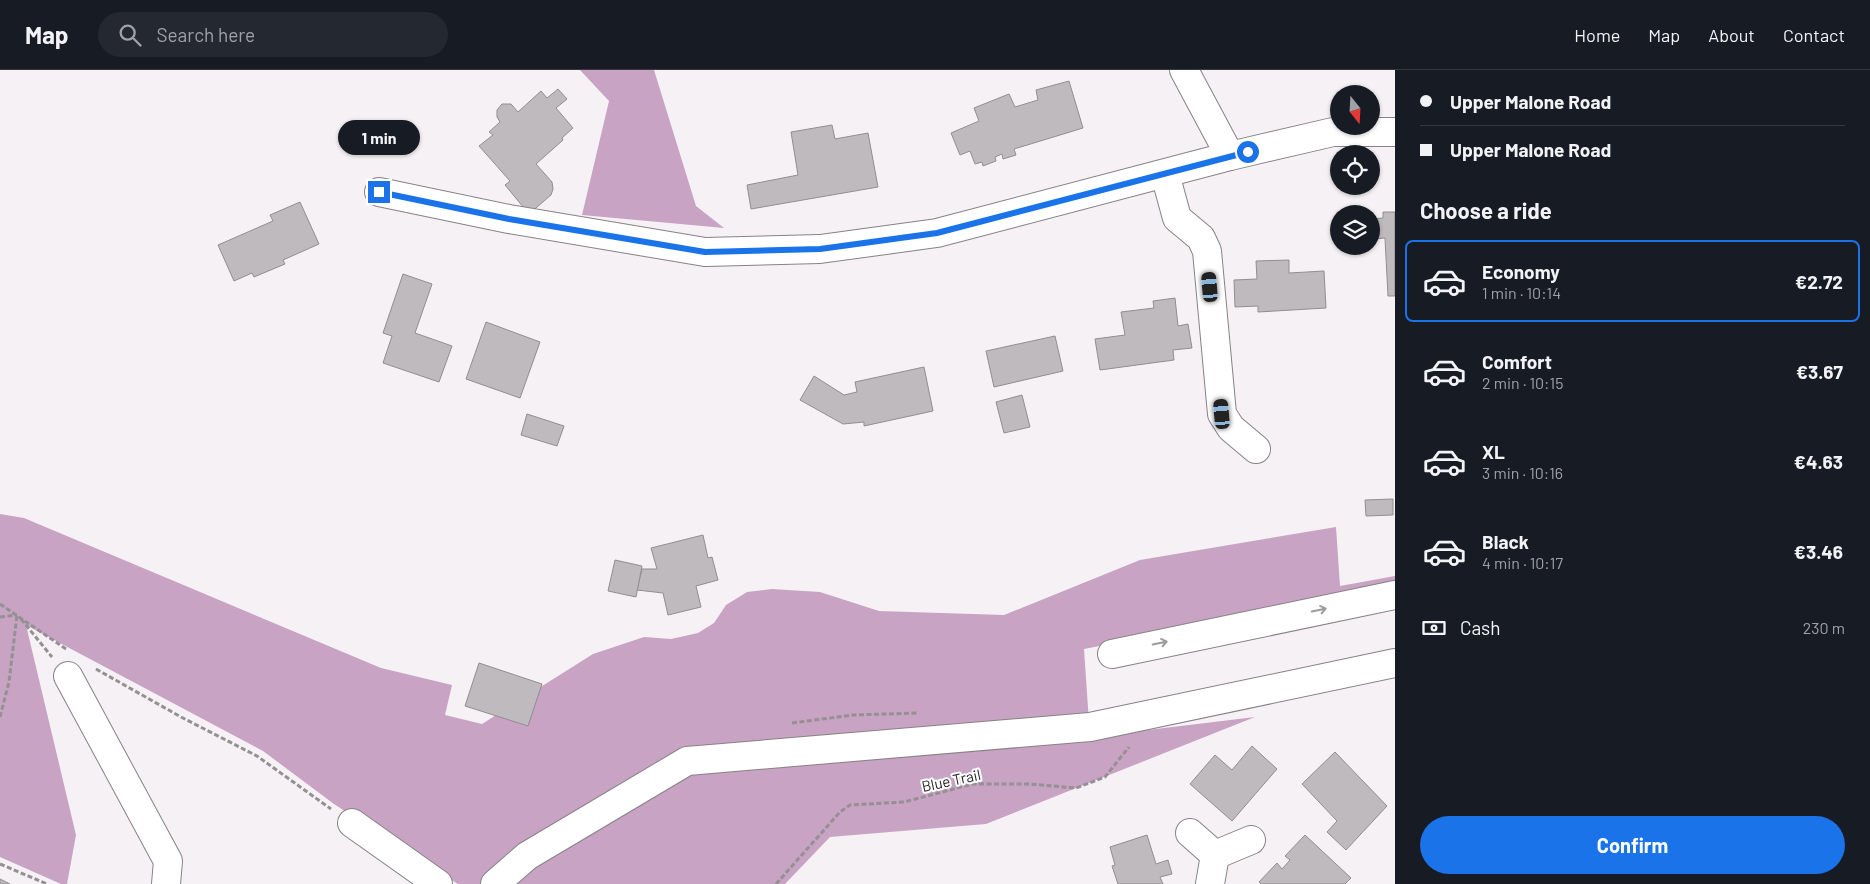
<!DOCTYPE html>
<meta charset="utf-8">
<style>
:root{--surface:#171b24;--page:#242831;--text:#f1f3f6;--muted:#9ea1a6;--line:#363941;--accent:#1a73e8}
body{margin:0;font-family:Barlow,sans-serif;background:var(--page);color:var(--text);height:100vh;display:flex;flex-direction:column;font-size:19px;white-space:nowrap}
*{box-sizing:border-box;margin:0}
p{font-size:16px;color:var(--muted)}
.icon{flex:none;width:28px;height:28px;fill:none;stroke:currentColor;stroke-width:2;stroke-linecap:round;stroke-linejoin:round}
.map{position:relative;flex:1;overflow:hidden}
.panel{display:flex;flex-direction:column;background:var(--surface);width:475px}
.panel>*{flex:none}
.banner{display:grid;align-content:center;height:110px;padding:0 25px;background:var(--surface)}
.needle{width:32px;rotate:162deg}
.buttons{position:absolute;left:1330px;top:15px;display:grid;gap:10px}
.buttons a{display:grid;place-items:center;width:50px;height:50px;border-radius:50%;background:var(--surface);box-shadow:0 1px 4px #0004;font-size:25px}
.end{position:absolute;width:22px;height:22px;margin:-11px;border:6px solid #1a73e8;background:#fff;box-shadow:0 0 0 2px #fff}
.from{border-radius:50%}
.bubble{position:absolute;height:35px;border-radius:18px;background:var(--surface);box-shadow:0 1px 4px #0004;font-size:16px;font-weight:700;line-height:35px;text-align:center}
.car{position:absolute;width:15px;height:30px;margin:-15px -8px;border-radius:6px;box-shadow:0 0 4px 1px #0007;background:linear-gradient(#222 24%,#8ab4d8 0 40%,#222 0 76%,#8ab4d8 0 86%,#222 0)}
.banner b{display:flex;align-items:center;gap:18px;height:48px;font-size:19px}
.banner b+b{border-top:1px solid var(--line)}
.banner i{width:12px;height:12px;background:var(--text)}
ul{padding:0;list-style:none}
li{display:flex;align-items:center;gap:15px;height:82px;margin:0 10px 8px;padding:0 15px;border:2px solid transparent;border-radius:8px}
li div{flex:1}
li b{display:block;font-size:19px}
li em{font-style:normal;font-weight:700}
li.active{border-color:var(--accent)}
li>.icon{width:45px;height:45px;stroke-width:1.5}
h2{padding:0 25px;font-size:22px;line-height:60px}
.pay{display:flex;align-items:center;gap:12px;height:55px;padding:0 25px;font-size:19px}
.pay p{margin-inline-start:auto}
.primary-button{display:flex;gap:10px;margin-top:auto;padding:10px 25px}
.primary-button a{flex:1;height:58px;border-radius:30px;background:var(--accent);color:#fff;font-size:20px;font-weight:700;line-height:58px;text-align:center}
header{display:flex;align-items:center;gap:30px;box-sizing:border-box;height:70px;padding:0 25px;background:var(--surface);border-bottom:1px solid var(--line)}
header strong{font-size:24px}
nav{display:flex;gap:28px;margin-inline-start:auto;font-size:18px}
.search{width:350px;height:45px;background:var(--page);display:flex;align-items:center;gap:12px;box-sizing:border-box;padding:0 18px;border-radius:28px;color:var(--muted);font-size:19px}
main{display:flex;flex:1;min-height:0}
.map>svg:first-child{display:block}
.forest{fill:#c8a3c3}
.building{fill:#bfbabe;stroke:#918d91}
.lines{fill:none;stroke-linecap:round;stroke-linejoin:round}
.minor-casing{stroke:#878286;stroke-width:30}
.path{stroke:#949093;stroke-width:3;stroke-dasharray:5 2.5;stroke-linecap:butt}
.minor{stroke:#fff;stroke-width:28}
.oneway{stroke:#9d9d9d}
.route{stroke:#1a73e8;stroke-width:6}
.labels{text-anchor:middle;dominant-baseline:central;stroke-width:4;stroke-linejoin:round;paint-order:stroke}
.street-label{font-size:15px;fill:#262526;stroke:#fff}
</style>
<header>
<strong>Map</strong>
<div class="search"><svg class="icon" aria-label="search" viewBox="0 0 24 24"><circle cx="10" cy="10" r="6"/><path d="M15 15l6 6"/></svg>Search here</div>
<nav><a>Home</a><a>Map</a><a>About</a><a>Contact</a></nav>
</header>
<main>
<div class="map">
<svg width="1395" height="814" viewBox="0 0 1395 814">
<rect width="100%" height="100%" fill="#f6f1f5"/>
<g class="forest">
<path d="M580,0H654L696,136L724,158L582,145L609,31Z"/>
<path d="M0,444L24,448L381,598L452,615L445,645L482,654L593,584L644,567L671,569L698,563L714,553L726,535L747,522L772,519L820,522L879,541L1004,545L1140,490L1336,457L1340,516L1395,506V518L1084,579L1090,667L1255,647L986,754L830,767L785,814H458L334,734L263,681L26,555L76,765L67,814H61L0,787Z"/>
</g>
<g class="building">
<path d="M1069,11L1083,58L1014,79L1016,85L1003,89L1002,84L995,87L996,91L983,96L982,92L975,94L970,81L960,85L951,63L979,51L974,38L1009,24L1015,37L1038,30L1036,20Z"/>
<path d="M558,19L567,29L556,38L573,58L562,68L563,70L536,94L552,112L553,119L551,125L529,144L505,115L510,111L479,76L493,65L489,62L500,52L497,47V40L502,34H511L518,42L541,21L547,28Z"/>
<path d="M832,55L835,69L868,63L878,117L751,139L747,115L798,105L791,62Z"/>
<path d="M300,132L319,174L283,190L285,194L254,207L252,203L234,211L218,175L273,151L270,145Z"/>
<path d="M1383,142H1395V226H1388L1385,168L1373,169L1372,149L1383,148Z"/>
<path d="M1289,190V203L1324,201L1326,238L1258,242V236L1235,237L1234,210L1257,209L1256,191Z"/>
<path d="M403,204L432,214L415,263L452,276L439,312L383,293L392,266L383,263Z"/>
<path d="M1175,228L1178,256L1188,254L1192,278L1173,280L1174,290L1100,300L1095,269L1125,265L1121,242L1154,238L1153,231Z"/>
<path d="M486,252L540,272L520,328L466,309Z"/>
<path d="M1055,266L1063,301L994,317L986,281Z"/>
<path d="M924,297L933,341L864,356V352L843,354L800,330L814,306L844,325L857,322L855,312Z"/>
<path d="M1022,325L1030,357L1004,363L996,332Z"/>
<path d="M527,344L564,356L557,376L521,365Z"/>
<path d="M1393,429V445L1366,446L1365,430Z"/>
<path d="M703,465L708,488L712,487L718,510L696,516L701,537L668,545L663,523L637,520L642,499H657L651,478Z"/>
<path d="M615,490L642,496L636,527L608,521Z"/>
<path d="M479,593L542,614L528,656L465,636Z"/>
<path d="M1252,676L1277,699L1232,751L1190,714L1215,685L1232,700Z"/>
<path d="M1335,682L1387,736L1346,780L1327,762L1337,751L1302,714Z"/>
<path d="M1147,765L1156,794L1168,790L1172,804L1160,807L1163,814H1118L1112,796L1115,795L1110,777Z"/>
<path d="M1305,765L1351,808L1345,814H1261L1259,812L1277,793L1282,799L1290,790L1285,786Z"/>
<path d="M0,809L10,814H0Z"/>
</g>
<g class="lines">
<g class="minor-casing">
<g id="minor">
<path d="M1184,0L1230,86"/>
<path d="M1165,104L1177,148L1201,168L1207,181L1222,344L1231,358L1256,379"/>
<path d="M379,122L509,149L705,182L820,179L937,163L1230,86L1333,62H1395"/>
<path d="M1112,584L1395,525"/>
<path d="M68,606L168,791L166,814"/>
<path d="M352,753L438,814"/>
<path d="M1190,763L1215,785L1251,770"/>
<path d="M495,814L527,786L687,691L1090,657L1395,593"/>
<path d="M1210,814L1215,785"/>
</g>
</g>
<g class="path">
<path d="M0,534L66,579"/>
<path d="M0,547L17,545"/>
<path d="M21,549L52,587"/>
<path d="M96,599L181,647L257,686L331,739"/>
<path d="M0,647L9,612L17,545"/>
<path d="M792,653L853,645L918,643"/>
<path d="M0,794L47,814"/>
<path d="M776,814L840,742L850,735L904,732L973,714H1030L1076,718L1105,707L1129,677"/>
</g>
<use href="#minor" class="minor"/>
</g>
<defs><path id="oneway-shaft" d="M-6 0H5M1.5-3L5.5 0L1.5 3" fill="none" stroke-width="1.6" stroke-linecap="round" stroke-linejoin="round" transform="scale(1.25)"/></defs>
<g class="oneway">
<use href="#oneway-shaft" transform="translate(1319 540) rotate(-12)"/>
<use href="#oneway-shaft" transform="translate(1160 573) rotate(-12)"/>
</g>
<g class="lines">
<path class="route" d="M379,122L509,149L705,182L820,179L937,163L1248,82"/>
</g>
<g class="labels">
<g class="street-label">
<text transform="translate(951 710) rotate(-12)">Blue Trail</text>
</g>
</g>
</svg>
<div class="buttons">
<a><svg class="needle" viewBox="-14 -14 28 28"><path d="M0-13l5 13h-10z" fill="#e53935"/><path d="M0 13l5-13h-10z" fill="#9ea1a6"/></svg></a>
<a><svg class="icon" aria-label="locate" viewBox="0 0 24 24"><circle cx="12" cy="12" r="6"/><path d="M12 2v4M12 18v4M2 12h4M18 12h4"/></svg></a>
<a><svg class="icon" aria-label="layers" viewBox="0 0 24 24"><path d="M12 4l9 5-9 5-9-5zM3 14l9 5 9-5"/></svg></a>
</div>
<i class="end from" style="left:1248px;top:82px"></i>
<i class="end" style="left:379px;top:122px"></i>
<div class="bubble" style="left:338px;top:50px;width:82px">1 min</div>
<i class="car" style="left:1210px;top:217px;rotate:355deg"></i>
<i class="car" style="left:1222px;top:344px;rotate:355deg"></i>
</div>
<section class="panel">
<div class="banner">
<b><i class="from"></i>Upper Malone Road</b>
<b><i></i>Upper Malone Road</b>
</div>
<h2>Choose a ride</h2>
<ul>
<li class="active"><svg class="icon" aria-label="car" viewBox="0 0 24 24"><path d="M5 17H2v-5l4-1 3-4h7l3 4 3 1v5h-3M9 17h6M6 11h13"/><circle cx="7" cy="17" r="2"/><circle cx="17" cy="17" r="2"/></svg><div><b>Economy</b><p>1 min · 10:14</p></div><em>€2.72</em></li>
<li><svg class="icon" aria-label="car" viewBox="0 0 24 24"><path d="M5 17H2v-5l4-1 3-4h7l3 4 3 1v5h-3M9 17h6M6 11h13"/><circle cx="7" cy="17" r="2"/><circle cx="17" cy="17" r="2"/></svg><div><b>Comfort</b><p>2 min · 10:15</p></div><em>€3.67</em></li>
<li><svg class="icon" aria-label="car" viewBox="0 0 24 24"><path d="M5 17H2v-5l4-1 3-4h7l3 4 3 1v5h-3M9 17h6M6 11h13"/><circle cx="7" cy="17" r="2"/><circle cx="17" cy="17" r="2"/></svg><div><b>XL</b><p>3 min · 10:16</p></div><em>€4.63</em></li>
<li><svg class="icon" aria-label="car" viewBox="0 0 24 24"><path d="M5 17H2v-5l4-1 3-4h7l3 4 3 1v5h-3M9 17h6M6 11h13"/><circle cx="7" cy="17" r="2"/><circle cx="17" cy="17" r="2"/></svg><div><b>Black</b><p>4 min · 10:17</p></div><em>€3.46</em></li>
</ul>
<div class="pay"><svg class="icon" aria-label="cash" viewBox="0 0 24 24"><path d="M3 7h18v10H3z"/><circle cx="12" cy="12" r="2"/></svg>Cash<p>230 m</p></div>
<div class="primary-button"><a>Confirm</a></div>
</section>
</main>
